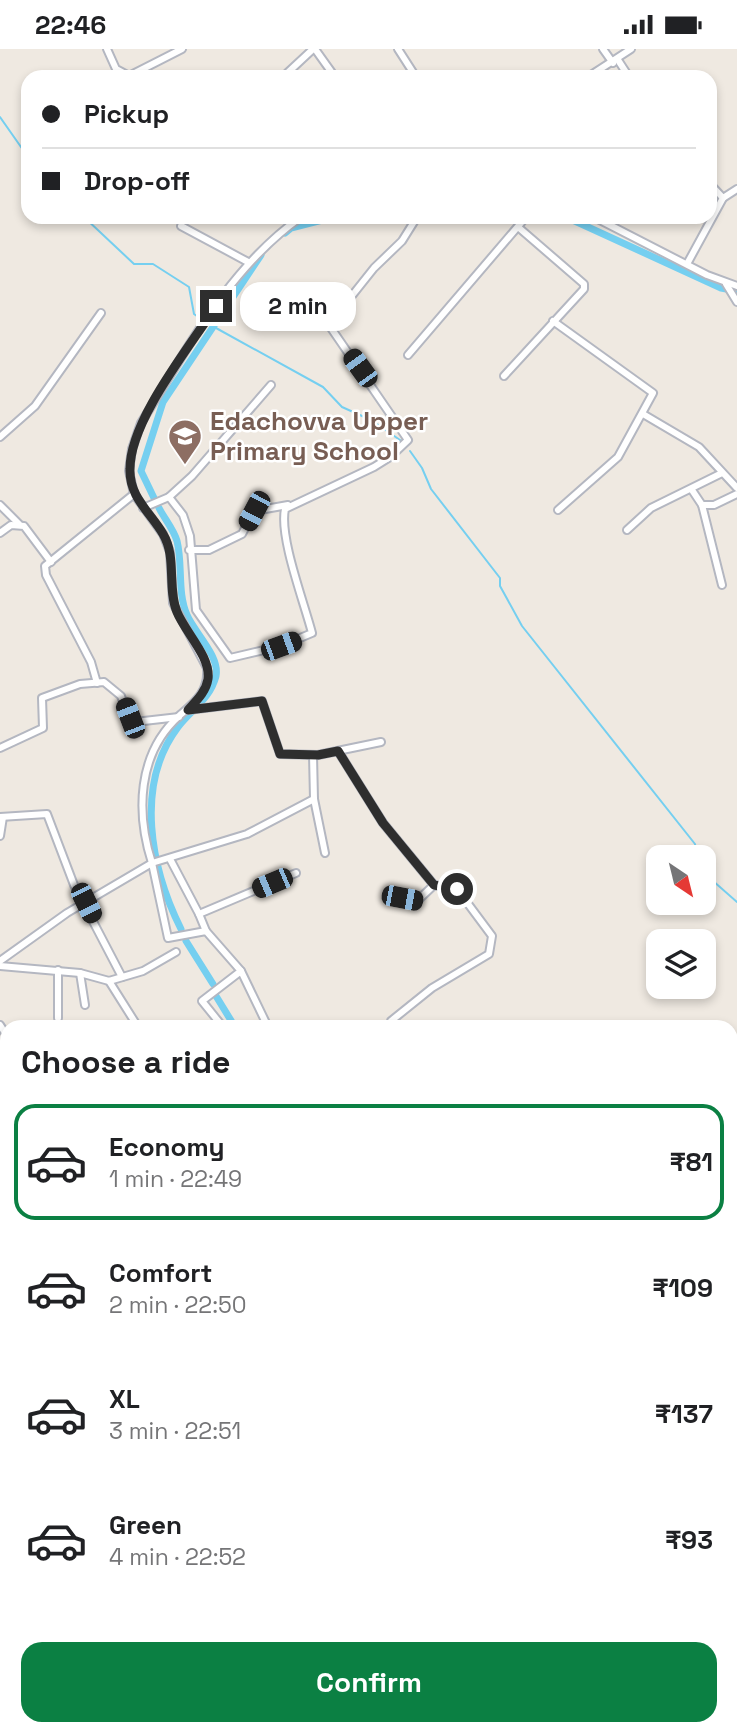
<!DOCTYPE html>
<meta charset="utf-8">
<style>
:root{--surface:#fff;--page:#f6f6f6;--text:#202124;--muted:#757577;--line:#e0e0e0;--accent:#0b8043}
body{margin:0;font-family:"Space Grotesk",sans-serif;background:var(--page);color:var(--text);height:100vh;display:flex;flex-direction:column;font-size:26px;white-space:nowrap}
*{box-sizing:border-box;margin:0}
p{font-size:23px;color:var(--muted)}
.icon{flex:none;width:38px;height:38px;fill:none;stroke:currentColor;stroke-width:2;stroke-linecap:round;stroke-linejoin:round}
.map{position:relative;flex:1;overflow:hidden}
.panel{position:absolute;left:0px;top:971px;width:738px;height:716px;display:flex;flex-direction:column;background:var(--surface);border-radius:21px 21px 0 0;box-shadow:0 4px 10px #0003}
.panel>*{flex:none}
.banner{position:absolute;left:21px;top:21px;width:696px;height:154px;border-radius:21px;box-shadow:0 4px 10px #0003;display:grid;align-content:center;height:154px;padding:0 21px;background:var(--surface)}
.needle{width:46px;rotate:145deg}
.controls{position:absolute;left:646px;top:796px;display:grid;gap:14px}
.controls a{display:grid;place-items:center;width:70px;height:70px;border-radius:14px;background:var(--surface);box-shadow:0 4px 10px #0003;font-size:35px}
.end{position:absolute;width:32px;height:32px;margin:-16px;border:9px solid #2e2e2e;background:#fff;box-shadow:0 0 0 4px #fff}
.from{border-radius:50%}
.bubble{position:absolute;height:49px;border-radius:21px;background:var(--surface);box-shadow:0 4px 10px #0003;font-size:23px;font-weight:700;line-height:49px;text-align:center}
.car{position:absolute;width:21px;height:42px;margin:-21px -10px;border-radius:9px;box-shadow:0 0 5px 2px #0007;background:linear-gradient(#222 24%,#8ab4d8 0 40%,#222 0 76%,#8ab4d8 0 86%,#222 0)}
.banner b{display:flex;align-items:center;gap:24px;height:66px;font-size:26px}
.banner b+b{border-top:2px solid var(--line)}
.banner i{width:18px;height:18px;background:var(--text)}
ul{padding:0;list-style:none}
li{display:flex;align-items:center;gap:21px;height:116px;margin:0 14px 10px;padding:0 7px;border:4px solid transparent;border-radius:21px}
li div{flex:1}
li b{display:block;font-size:26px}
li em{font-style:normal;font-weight:700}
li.current{border-color:var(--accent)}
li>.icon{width:63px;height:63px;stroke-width:1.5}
h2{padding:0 21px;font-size:32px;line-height:84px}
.button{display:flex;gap:14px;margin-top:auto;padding:14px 21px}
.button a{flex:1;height:80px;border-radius:21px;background:var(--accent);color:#fff;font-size:28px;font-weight:700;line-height:80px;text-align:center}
.status{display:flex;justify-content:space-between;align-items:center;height:49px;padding:0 35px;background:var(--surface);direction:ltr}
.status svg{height:19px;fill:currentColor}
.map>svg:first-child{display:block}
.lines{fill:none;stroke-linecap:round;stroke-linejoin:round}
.stream{stroke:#75cff0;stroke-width:2}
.canal{stroke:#75cff0;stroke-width:7}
.minor-casing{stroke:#b4b7c1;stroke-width:10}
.minor{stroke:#fff;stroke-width:6}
.route{stroke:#2e2e2e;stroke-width:9}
.labels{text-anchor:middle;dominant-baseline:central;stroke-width:5;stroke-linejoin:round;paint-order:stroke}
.education-label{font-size:26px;font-weight:bold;fill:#785e54;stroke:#fff;text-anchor:start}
</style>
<div class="status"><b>22:46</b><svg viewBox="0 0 49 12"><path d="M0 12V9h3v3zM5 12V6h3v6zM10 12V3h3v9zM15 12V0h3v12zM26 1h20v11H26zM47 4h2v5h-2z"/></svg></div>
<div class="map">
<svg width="737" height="1686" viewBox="0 0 737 1686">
<rect width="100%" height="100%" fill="#efe9e1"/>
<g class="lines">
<g class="stream">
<path d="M0,68L28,108"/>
<path d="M84,168L134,215H153L189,238L194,265L201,270"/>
<path d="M216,279L323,338L342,358L371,371L400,391"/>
<path d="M410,402L422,419L431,440L500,529V537L522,577L695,795L697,808"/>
<path d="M704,824L737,853"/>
<path d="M732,1568L737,1565"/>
<path d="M655,1686L660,1680"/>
</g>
<g class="canal">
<path d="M566,168L721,239L737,242"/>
<path d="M285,184L291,179L334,168"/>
<path d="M154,449L141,422L163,353L261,206"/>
<path d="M159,459C164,469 174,481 177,492C183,516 177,543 187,566C194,583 220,607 216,627C210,650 192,660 178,678C134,736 151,820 181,880"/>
<path d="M186,892L213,935"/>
<path d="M216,947L235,978"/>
<path d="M453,1680L457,1686"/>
</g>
<g class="minor-casing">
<g id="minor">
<path d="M107,0L116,20L129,27L182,0"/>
<path d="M315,0L335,28"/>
<path d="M398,0L416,28"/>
<path d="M603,0L613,14"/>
<path d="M618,11L629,28"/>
<path d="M283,28L313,0"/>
<path d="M588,28L631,0"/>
<path d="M710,135L723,149L737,140"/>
<path d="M594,168L707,226L737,237"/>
<path d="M181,177L248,213"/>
<path d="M687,215L723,149"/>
<path d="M726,235L737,253"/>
<path d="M553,272L653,344L618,408L558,461"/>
<path d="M408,306L526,168"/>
<path d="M504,327L584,240V235L518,178"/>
<path d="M643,365L699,398L737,439"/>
<path d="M0,388L35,357L101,264"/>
<path d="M692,441L702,456H714L737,445"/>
<path d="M169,448L183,466L190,487L196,561L230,609L281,597L312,584C304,553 279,488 285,460L374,418L390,408L408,391L331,279V273L374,219L402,192L417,168"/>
<path d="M0,456L19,475"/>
<path d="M702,456L722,536"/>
<path d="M143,459L169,448L192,427L271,336"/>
<path d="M627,481L651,459L722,424"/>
<path d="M0,484L11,476L24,477L51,513"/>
<path d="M189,501H209L242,485L254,462L288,456"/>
<path d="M97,634L91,613L46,526L45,517L134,445"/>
<path d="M188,661L262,652L280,705L318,706L381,693"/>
<path d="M0,699L43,679L42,649L80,635L104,633L121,647L129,669L135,673L179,668"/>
<path d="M338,702L383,774L434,836L417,852L402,849"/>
<path d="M313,706L314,750L325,804"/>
<path d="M0,768L47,765L74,836L122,928"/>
<path d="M0,787L3,768"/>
<path d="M170,810L199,865"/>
<path d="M206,882L199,865L296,824"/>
<path d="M0,912L67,864L152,814C136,764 137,705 179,667C195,653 209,643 207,619L173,554L170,503L163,485L134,445L129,422L132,400L141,374C187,300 229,219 301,168"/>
<path d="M0,917L80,924L109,932L143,922L176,903"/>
<path d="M241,922L268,978"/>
<path d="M80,924L85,956"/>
<path d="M109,932L138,978"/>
<path d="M58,969V921"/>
<path d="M0,976L7,987"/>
<path d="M223,978L202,952L241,922L206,882L168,889L152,814L247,785L314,750"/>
<path d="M390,978L391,972L432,939L489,905L492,887L457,840L434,836"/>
<path d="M732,1013L737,1010"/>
<path d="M732,1089L737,1095"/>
<path d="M0,1129L7,1125"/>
<path d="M0,1150L7,1160"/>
<path d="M0,1200L7,1196"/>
<path d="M732,1227L737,1222"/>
<path d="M732,1261L737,1264"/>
<path d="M0,1380L7,1377"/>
<path d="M0,1432L7,1429"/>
<path d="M0,1457L4,1456L7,1476"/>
<path d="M732,1474L737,1482"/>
<path d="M0,1544L7,1542"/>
<path d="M0,1578L7,1577"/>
<path d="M350,1680L356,1686"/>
<path d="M447,1680L453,1686"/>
<path d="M548,1680L555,1686"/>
<path d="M161,1686L162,1680"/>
</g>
</g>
<use href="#minor" class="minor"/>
</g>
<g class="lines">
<path class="route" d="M216,257C189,299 130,371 130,420C129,448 150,463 163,485C177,508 167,539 177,563C185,583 211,608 208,630C206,643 196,652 188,661L262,652L280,705L318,706L338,702L383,774L434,836L457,840"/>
</g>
<defs>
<g id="school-pin" transform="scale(1.75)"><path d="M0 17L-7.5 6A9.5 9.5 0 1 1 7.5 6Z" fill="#8d6e63" stroke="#fff"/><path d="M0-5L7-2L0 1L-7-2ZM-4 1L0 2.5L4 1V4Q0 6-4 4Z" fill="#fff"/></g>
</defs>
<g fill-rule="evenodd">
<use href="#school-pin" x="185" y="387"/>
</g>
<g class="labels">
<g class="education-label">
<text x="210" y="372">Edachovva Upper<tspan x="210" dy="30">Primary School</tspan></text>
</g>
</g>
</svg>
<div class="controls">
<a><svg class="needle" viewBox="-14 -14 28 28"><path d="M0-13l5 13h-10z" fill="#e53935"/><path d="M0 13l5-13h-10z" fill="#757577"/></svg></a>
<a><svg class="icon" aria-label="layers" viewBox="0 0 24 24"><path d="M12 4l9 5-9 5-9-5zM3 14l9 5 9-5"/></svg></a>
</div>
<i class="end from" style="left:457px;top:840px"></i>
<i class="end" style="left:216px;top:257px"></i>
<div class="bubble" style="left:240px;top:233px;width:116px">2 min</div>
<i class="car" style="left:360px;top:319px;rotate:324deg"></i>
<i class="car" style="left:254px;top:462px;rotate:208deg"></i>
<i class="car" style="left:281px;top:597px;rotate:70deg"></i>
<i class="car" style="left:130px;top:669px;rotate:339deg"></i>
<i class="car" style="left:272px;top:834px;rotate:247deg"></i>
<i class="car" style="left:402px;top:849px;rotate:101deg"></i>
<i class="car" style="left:86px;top:854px;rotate:154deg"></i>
<div class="banner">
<b><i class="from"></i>Pickup</b>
<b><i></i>Drop-off</b>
</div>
<section class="panel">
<h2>Choose a ride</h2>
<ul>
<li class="current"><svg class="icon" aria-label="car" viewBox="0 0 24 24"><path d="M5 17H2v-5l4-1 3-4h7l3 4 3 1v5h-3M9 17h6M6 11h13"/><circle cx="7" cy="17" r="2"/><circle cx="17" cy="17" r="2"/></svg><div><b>Economy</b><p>1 min · 22:49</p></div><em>₹81</em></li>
<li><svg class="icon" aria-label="car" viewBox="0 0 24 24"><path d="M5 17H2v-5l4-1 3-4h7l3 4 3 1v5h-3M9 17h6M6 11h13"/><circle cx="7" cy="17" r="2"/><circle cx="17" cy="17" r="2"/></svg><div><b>Comfort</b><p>2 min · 22:50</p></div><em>₹109</em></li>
<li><svg class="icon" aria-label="car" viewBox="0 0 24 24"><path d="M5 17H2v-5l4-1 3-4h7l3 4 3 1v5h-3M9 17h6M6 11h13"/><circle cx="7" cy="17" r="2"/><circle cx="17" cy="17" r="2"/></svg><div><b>XL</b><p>3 min · 22:51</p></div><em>₹137</em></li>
<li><svg class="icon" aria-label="car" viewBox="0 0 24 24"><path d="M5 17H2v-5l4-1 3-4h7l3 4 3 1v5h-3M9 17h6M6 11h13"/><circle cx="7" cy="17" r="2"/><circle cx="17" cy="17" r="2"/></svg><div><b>Green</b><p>4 min · 22:52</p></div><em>₹93</em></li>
</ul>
<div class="button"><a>Confirm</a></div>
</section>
</div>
